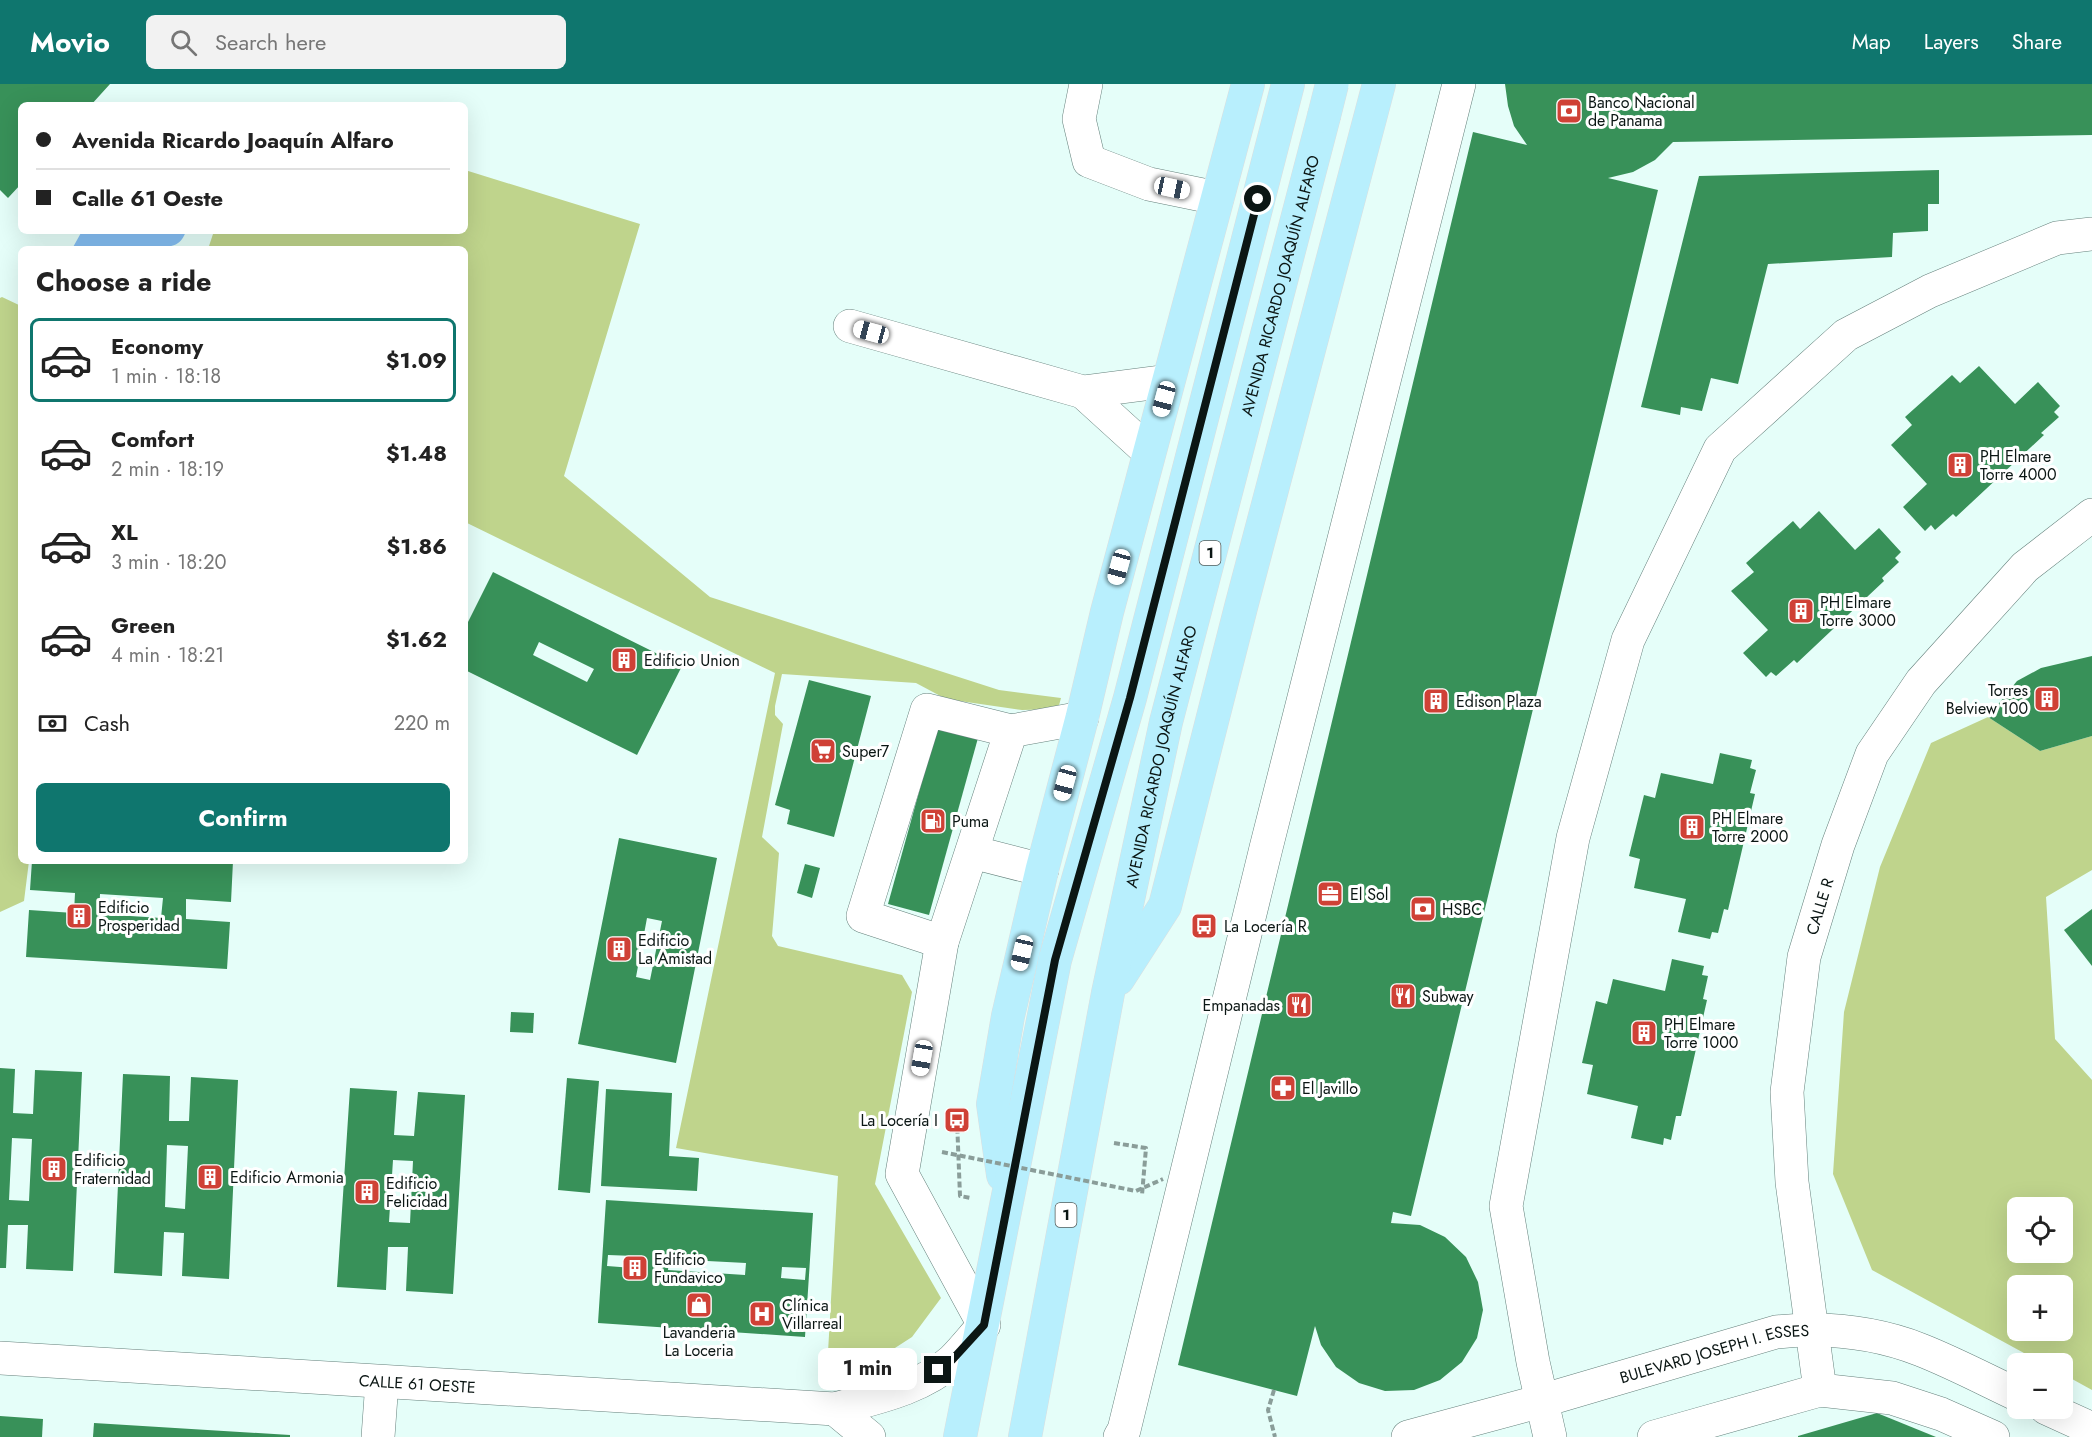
<!DOCTYPE html>
<meta charset="utf-8">
<style>
:root{--surface:#fff;--page:#f2f2f2;--text:#222;--muted:#767676;--line:#e0e0e0;--accent:#0f766e}
body{margin:0;font-family:Jost,sans-serif;background:var(--page);color:var(--text);height:100vh;display:flex;flex-direction:column;font-size:22px;white-space:nowrap}
*{box-sizing:border-box;margin:0}
p{font-size:20px;color:var(--muted)}
.icon{flex:none;width:33px;height:33px;fill:none;stroke:currentColor;stroke-width:2;stroke-linecap:round;stroke-linejoin:round}
.map{position:relative;flex:1;overflow:hidden}
.drawer{position:absolute;left:18px;top:162px;width:450px;height:618px;display:flex;flex-direction:column;background:var(--surface);border-radius:9px;box-shadow:0 6px 24px #0002}
.drawer>*{flex:none}
.guide{position:absolute;left:18px;top:18px;width:450px;height:132px;border-radius:9px;box-shadow:0 6px 24px #0002;display:grid;align-content:center;height:132px;padding:0 18px;background:var(--surface)}
.buttons{position:absolute;left:2007px;top:1113px;display:grid;gap:12px}
.buttons a{display:grid;place-items:center;width:66px;height:66px;border-radius:9px;background:var(--surface);box-shadow:0 6px 24px #0002;font-size:30px}
.end{position:absolute;width:27px;height:27px;margin:-14px;border:8px solid #0b1614;background:#fff;box-shadow:0 0 0 3px #fff}
.from{border-radius:50%}
.bubble{position:absolute;height:42px;border-radius:9px;background:var(--surface);box-shadow:0 6px 24px #0002;font-size:20px;font-weight:700;line-height:42px;text-align:center}
.car{position:absolute;width:18px;height:36px;margin:-18px -9px;border-radius:8px;box-shadow:0 0 4px 2px #0007;background:linear-gradient(#fff 24%,#345 0 40%,#fff 0 76%,#345 0 86%,#fff 0)}
.guide b{display:flex;align-items:center;gap:21px;height:57px;font-size:22px}
.guide b+b{border-top:2px solid var(--line)}
.guide i{width:15px;height:15px;background:var(--text)}
ul{padding:0;list-style:none}
li{display:flex;align-items:center;gap:18px;height:84px;margin:0 12px 9px;padding:0 6px;border:3px solid transparent;border-radius:9px}
li div{flex:1}
li b{display:block;font-size:22px}
li em{font-style:normal;font-weight:700}
li.selected{border-color:var(--accent)}
li>.icon{width:54px;height:54px;stroke-width:1.5}
h2{padding:0 18px;font-size:27px;line-height:72px}
.pay{display:flex;align-items:center;gap:15px;height:66px;padding:0 18px;font-size:22px}
.pay p{margin-inline-start:auto}
.button{display:flex;gap:12px;margin-top:auto;padding:12px 18px}
.button a{flex:1;height:69px;border-radius:9px;background:var(--accent);color:#fff;font-size:24px;font-weight:700;line-height:69px;text-align:center}
header{display:flex;align-items:center;gap:36px;box-sizing:border-box;height:84px;padding:0 30px;background:var(--accent);color:#fff}
header strong{font-size:28px}
nav{display:flex;gap:33px;margin-inline-start:auto;font-size:21px}
.search{width:420px;height:54px;background:var(--page);display:flex;align-items:center;gap:15px;box-sizing:border-box;padding:0 21px;border-radius:9px;color:var(--muted);font-size:22px}
.map>svg:first-child{display:block}
.green{fill:#bfd48c;fill-rule:evenodd}
.water{fill:#84bef3}
.building{fill:#389159;fill-rule:evenodd}
.lines{fill:none;stroke-linecap:round;stroke-linejoin:round}
.minor-casing{stroke:#65817c;stroke-width:34}
.major-casing{stroke:#dddede;stroke-width:34}
.path{stroke:#8a9d99;stroke-width:4;stroke-dasharray:6 3;stroke-linecap:butt}
.minor{stroke:#fff;stroke-width:33}
.major{stroke:#b8effd;stroke-width:33}
.major-bridge-casing{stroke:#dddede;stroke-width:34;stroke-linecap:butt}
.path-bridge{stroke:#8a9d99;stroke-width:4;stroke-dasharray:6 3;stroke-linecap:butt}
.major-bridge{stroke:#b8effd;stroke-width:33}
.route{stroke:#0b1614;stroke-width:8}
.labels{text-anchor:middle;dominant-baseline:central;stroke-width:6;stroke-linejoin:round;paint-order:stroke}
.shield{fill:#fff;stroke:#545c5a;stroke-width:1.5}
.shield-label{font-size:15px;font-weight:bold;fill:#0b1614}
.poi-label{font-size:16px;fill:#0b1614;stroke:#fff;text-anchor:start}
.street-label{font-size:16px;fill:#0b1614;stroke:#fff}
</style>
<header>
<strong>Movio</strong>
<div class="search"><svg class="icon" aria-label="search" viewBox="0 0 24 24"><circle cx="10" cy="10" r="6"/><path d="M15 15l6 6"/></svg>Search here</div>
<nav><a>Map</a><a>Layers</a><a>Share</a></nav>
</header>
<div class="map">
<svg width="2092" height="1353" viewBox="0 0 2092 1353">
<rect width="100%" height="100%" fill="#e5fef9"/>
<g class="green">
<path d="M465,86L640,140L564,392L710,513L999,606L1061,614L1058,625L1022,626L946,615L916,599L782,590L775,622V631L783,640L762,753L779,769L772,852L778,862L902,891L912,908L875,1100L941,1214L912,1253L867,1282L827,1286L838,1092L676,1064L775,589L465,438V165H208L214,147H465Z"/>
<path d="M2,213L21,222V777H29L24,817L0,828V214Z"/>
<path d="M1988,633L2040,667L2092,652V786L2046,813L2055,955L2092,996V1306L2063,1290L2062,1280L2042,1279L1872,1186L1833,1090L1844,928L1880,783L1931,659ZM2018,1124H2062V1168H2018ZM2018,1202H2062V1246H2018Z"/>
</g>
<path class="water" d="M82,147H186C177,174 152,156 136,165H72Z"/>
<g class="building">
<path d="M0,0H110L91,21H21V100L8,114L0,106Z"/>
<path d="M1505,0H2092V51L1673,58L1655,76L1633,88L1608,94L1658,106L1411,1132L1393,1128L1391,1139L1420,1141L1445,1153L1466,1173L1478,1198L1483,1226L1477,1254L1462,1278L1440,1296L1414,1306L1385,1307L1359,1299L1336,1283L1321,1261L1315,1242L1297,1312L1178,1281L1473,48L1527,61L1514,42L1508,22Z"/>
<path d="M1939,86V120H1928V147L1893,149L1892,173L1768,180L1738,300L1711,294L1702,327L1681,323L1680,331L1641,323L1699,92Z"/>
<path d="M1979,282L2015,320L2038,298L2060,322L2054,328L2059,333L2041,349L2044,351L1956,433L1953,430L1935,446L1931,441L1925,447L1903,423L1927,400L1891,361L1912,341L1905,333L1952,291L1960,299Z"/>
<path d="M1819,427L1855,466L1879,444L1901,468L1895,474L1899,478L1882,494L1884,497L1797,579L1794,576L1776,592L1771,588L1766,593L1743,569L1768,546L1731,507L1754,488L1746,479L1793,437L1800,445Z"/>
<path d="M493,488L682,582L637,671L465,586V544ZM539,558L594,585L587,598L533,571Z"/>
<path d="M2092,572V652L2040,667L1988,633L2017,597L2041,584Z"/>
<path d="M809,596L871,612L834,753L787,740L790,726L775,721Z"/>
<path d="M937,643L978,654L929,831L888,820Z"/>
<path d="M1720,669L1752,676L1750,684L1756,686L1750,709L1755,710L1728,826L1724,825L1718,849L1712,848L1710,855L1678,848L1686,815L1634,804L1640,775L1629,772L1644,711L1655,714L1661,689L1713,700Z"/>
<path d="M619,754L717,774L676,979L578,960ZM647,834L662,837L650,896L636,893Z"/>
<path d="M32,777H233L231,818L186,815V835L230,838L227,885L26,873L29,826L74,829L75,809L30,806ZM100,810L163,814L161,834L99,830Z"/>
<path d="M805,780L820,784L812,814L797,809Z"/>
<path d="M2092,825V882L2064,846Z"/>
<path d="M1672,875L1704,882L1702,891L1708,892L1703,915L1707,916L1681,1032H1676L1671,1056L1664,1054L1663,1061L1631,1054L1638,1022L1587,1010L1593,981L1582,979L1596,917L1607,920L1613,895L1665,907Z"/>
<path d="M511,928L534,929L533,949L510,948Z"/>
<path d="M0,984L15,985L13,1029L33,1030L35,986L82,988L73,1187L26,1185L28,1141H8L6,1184H0ZM12,1054L32,1055L29,1117L9,1116Z"/>
<path d="M123,990L170,992L169,1037H189L191,993L238,996L229,1195L182,1192L184,1149L164,1148L162,1192L114,1189ZM167,1061L188,1062L185,1125L165,1123Z"/>
<path d="M567,994L599,997L590,1109L558,1106Z"/>
<path d="M350,1004L397,1007L394,1051L414,1052L418,1008L465,1011L453,1210L406,1207L408,1163H388L386,1206L337,1203ZM393,1076L413,1077L410,1139L389,1138Z"/>
<path d="M606,1005L672,1009L669,1072L699,1074L697,1107L601,1102Z"/>
<path d="M606,1116L813,1129L805,1253L598,1239ZM608,1171L635,1172L633,1184L607,1182ZM669,1175L746,1179L745,1191L668,1186ZM782,1183L806,1184L805,1196L781,1194Z"/>
<path d="M1877,1329L1936,1353H1798V1352Z"/>
<path d="M0,1332L43,1335L42,1353H0Z"/>
<path d="M94,1339L290,1351V1353H93Z"/>
</g>
<g class="lines">
<g class="minor-casing">
<g id="minor">
<path d="M1086,0L1079,35L1089,77L1149,100L1217,114"/>
<path d="M850,242L1083,308L1168,297"/>
<path d="M1083,308L1149,368"/>
<path d="M972,768L1042,786"/>
<path d="M942,858L863,832L927,626L1011,647"/>
<path id="s1" d="M0,1274L835,1325C875,1314 921,1305 953,1276C964,1265 974,1252 984,1241L902,1090L942,858L1011,647L1082,634"/>
<path id="s2" d="M1820,1306L1792,1098L1787,1008L1804,873L1838,761L1872,670L1921,598L2025,483L2092,431"/>
<path d="M2046,1324L2092,1345"/>
<path d="M835,1325L869,1353"/>
<path d="M378,1353L382,1298"/>
<path d="M1120,1353L1124,1346L1266,764L1459,0"/>
<path id="s3" d="M1408,1353L1541,1317L1776,1248C1825,1243 1875,1248 1921,1266C1954,1279 1986,1296 2018,1311"/>
<path d="M1550,1353L1533,1278L1506,1122L1573,754L1628,556L1720,365L1846,251L1930,207L2057,154L2092,150"/>
<path d="M1654,1353L1820,1306L1892,1314L1941,1330L1993,1353"/>
</g>
</g>
<g class="major-casing">
<g id="major">
<path d="M1118,895L1165,822L1241,523L1379,0"/>
<path d="M1003,1091L993,1020L1008,932L1042,786L1082,634L1107,528L1248,0"/>
<path d="M960,1353L1055,876L1130,614L1288,0"/>
<path id="s4" d="M1025,1353L1108,909L1166,638L1324,32"/>
</g>
</g>
<g class="path">
<path d="M947,1033L957,1036L960,1112L971,1114"/>
<path d="M1114,1059L1146,1064L1142,1111"/>
<path d="M1274,1306L1268,1326L1275,1353"/>
</g>
<use href="#minor" class="minor"/>
<use href="#major" class="major"/>
<g class="major-bridge-casing">
<path id="major-bridge" d="M1324,32L1332,0"/>
</g>
<path class="path-bridge" d="M942,1068L1136,1107L1163,1095"/>
<use href="#major-bridge" class="major-bridge"/>
</g>
<g class="lines">
<path class="route" d="M938,1286L952,1276L984,1241L1055,876L1130,614L1258,115"/>
</g>
<defs>
<g id="bank-square" transform="scale(1.35)"><rect x="-9" y="-9" width="18" height="18" rx="4" fill="#cf4136" stroke="#fff"/><path d="M-6-4H6V4H-6ZM0-2.3a2.3 2.3 0 1 0 0 4.6a2.3 2.3 0 1 0 0-4.6Z" fill="#fff"/></g>
<g id="building-square" transform="scale(1.35)"><rect x="-9" y="-9" width="18" height="18" rx="4" fill="#cf4136" stroke="#fff"/><path d="M-4-6H4V6H1V3H-1V6H-4ZM-2.5-4.3h1.7v1.8h-1.7ZM.8-4.3h1.7v1.8H.8ZM-2.5-1h1.7V.8h-1.7ZM.8-1h1.7V.8H.8Z" fill="#fff"/></g>
<g id="supermarket-square" transform="scale(1.35)"><rect x="-9" y="-9" width="18" height="18" rx="4" fill="#cf4136" stroke="#fff"/><path d="M-6-5.5h2.5l.6 2H6L4.5 2H-2.5L-4.4-4H-6ZM-1.5 3.2a1.3 1.3 0 1 0 .1 0ZM3 3.2a1.3 1.3 0 1 0 .1 0Z" fill="#fff"/></g>
<g id="fuel-square" transform="scale(1.35)"><rect x="-9" y="-9" width="18" height="18" rx="4" fill="#cf4136" stroke="#fff"/><path d="M-5.5-6h7V0h2V4h1.3V-2.5L3-4.5l.8-.8L6-3V5H2.5V1h-1V6h-7ZM-4.2-4.7v3.2H.2V-4.7Z" fill="#fff"/></g>
<g id="office-square" transform="scale(1.35)"><rect x="-9" y="-9" width="18" height="18" rx="4" fill="#cf4136" stroke="#fff"/><path d="M-6-3h4V-5.5h4V-3h4V5H-6ZM-1-4.5V-3h2v-1.5ZM-6 0V1H6V0Z" fill="#fff"/></g>
<g id="bus-square" transform="scale(1.35)"><rect x="-9" y="-9" width="18" height="18" rx="4" fill="#cf4136" stroke="#fff"/><path d="M-5-6H5V4H4V6H2V4H-2V6H-4V4H-5ZM-3.5-4V0h7V-4ZM-3.5 1.2v1.5H-2V1.2ZM2 1.2v1.5H3.5V1.2Z" fill="#fff"/></g>
<g id="restaurant-square" transform="scale(1.35)"><rect x="-9" y="-9" width="18" height="18" rx="4" fill="#cf4136" stroke="#fff"/><path d="M-5-6h1v4h1v-4h1v4h1v-4h1v5L-1.5 .5V6h-2V.5L-5-1ZM5-6V6H3V1.5H1.5Q1.5-4 5-6Z" fill="#fff"/></g>
<g id="pharmacy-square" transform="scale(1.35)"><rect x="-9" y="-9" width="18" height="18" rx="4" fill="#cf4136" stroke="#fff"/><path d="M-2-6h4v4h4v4h-4v4h-4v-4h-4v-4h4Z" fill="#fff"/></g>
<g id="shop-square" transform="scale(1.35)"><rect x="-9" y="-9" width="18" height="18" rx="4" fill="#cf4136" stroke="#fff"/><path d="M-5-2.5h2.3a2.7 3.5 0 0 1 5.4 0H5L5.5 6h-11ZM-1.5-2.5h3a1.5 2.3 0 0 0-3 0Z" fill="#fff"/></g>
<g id="hospital-square" transform="scale(1.35)"><rect x="-9" y="-9" width="18" height="18" rx="4" fill="#cf4136" stroke="#fff"/><path d="M-5-5h3v3.5h4V-5h3V5h-3V1.5h-4V5h-3Z" fill="#fff"/></g>
</defs>
<g fill-rule="evenodd">
<use href="#bank-square" x="1569" y="27"/>
<use href="#building-square" x="1960" y="381"/>
<use href="#building-square" x="1801" y="527"/>
<use href="#building-square" x="624" y="576"/>
<use href="#building-square" x="2047" y="615"/>
<use href="#building-square" x="1436" y="617"/>
<use href="#supermarket-square" x="823" y="667"/>
<use href="#fuel-square" x="933" y="737"/>
<use href="#building-square" x="1692" y="743"/>
<use href="#office-square" x="1330" y="810"/>
<use href="#bank-square" x="1423" y="825"/>
<use href="#building-square" x="79" y="832"/>
<use href="#bus-square" x="1204" y="842"/>
<use href="#building-square" x="619" y="865"/>
<use href="#restaurant-square" x="1403" y="912"/>
<use href="#restaurant-square" x="1299" y="921"/>
<use href="#building-square" x="1644" y="949"/>
<use href="#pharmacy-square" x="1283" y="1004"/>
<use href="#bus-square" x="957" y="1036"/>
<use href="#building-square" x="54" y="1085"/>
<use href="#building-square" x="210" y="1093"/>
<use href="#building-square" x="367" y="1108"/>
<use href="#building-square" x="635" y="1184"/>
<use href="#shop-square" x="699" y="1221"/>
<use href="#hospital-square" x="762" y="1230"/>
</g>
<g class="labels">
<g class="shield">
<rect x="1199.5" y="457" width="21" height="24" rx="4.5"/>
<rect x="1055.5" y="1119" width="21" height="24" rx="4.5"/>
</g>
<g class="shield-label">
<text x="1210" y="469">1</text>
<text x="1066" y="1131">1</text>
</g>
<g class="poi-label">
<text x="1588" y="18">Banco Nacional<tspan x="1588" dy="18">de Panama</tspan></text>
<text x="1980" y="372">PH Elmare<tspan x="1980" dy="18">Torre 4000</tspan></text>
<text x="1820" y="518">PH Elmare<tspan x="1820" dy="18">Torre 3000</tspan></text>
<text x="644" y="576">Edificio Union</text>
<text x="2028" y="606" text-anchor="end">Torres<tspan x="2028" dy="18">Belview 100</tspan></text>
<text x="1456" y="617">Edison Plaza</text>
<text x="842" y="667">Super7</text>
<text x="1712" y="734">PH Elmare<tspan x="1712" dy="18">Torre 2000</tspan></text>
<text x="952" y="737">Puma</text>
<text x="1350" y="810">El Sol</text>
<text x="98" y="823">Edificio<tspan x="98" dy="18">Prosperidad</tspan></text>
<text x="1442" y="825">HSBC</text>
<text x="1224" y="842">La Locería R</text>
<text x="638" y="856">Edificio<tspan x="638" dy="18">La Amistad</tspan></text>
<text x="1422" y="912">Subway</text>
<text x="1280" y="921" text-anchor="end">Empanadas</text>
<text x="1664" y="940">PH Elmare<tspan x="1664" dy="18">Torre 1000</tspan></text>
<text x="1302" y="1004">El Javillo</text>
<text x="938" y="1036" text-anchor="end">La Locería I</text>
<text x="74" y="1076">Edificio<tspan x="74" dy="18">Fraternidad</tspan></text>
<text x="230" y="1093">Edificio Armonia</text>
<text x="386" y="1099">Edificio<tspan x="386" dy="18">Felicidad</tspan></text>
<text x="654" y="1175">Edificio<tspan x="654" dy="18">Fundavico</tspan></text>
<text x="782" y="1221">Clínica<tspan x="782" dy="18">Villarreal</tspan></text>
<text x="699" y="1248" text-anchor="middle">Lavanderia<tspan x="699" dy="18">La Loceria</tspan></text>
</g>
<g class="street-label">
<text stroke="none"><textPath href="#s4" startOffset="1180">AVENIDA RICARDO JOAQUÍN ALFARO</textPath></text>
<text stroke="none"><textPath href="#s4" startOffset="694">AVENIDA RICARDO JOAQUÍN ALFARO</textPath></text>
<text stroke="none"><textPath href="#s2" startOffset="489">CALLE R</textPath></text>
<text stroke="none"><textPath href="#s3" startOffset="318">BULEVARD JOSEPH I. ESSES</textPath></text>
<text stroke="none"><textPath href="#s1" startOffset="418">CALLE 61 OESTE</textPath></text>
</g>
</g>
</svg>
<div class="buttons">
<a><svg class="icon" aria-label="locate" viewBox="0 0 24 24"><circle cx="12" cy="12" r="6"/><path d="M12 2v4M12 18v4M2 12h4M18 12h4"/></svg></a>
<a>+</a>
<a>−</a>
</div>
<i class="end from" style="left:1258px;top:115px"></i>
<i class="end" style="left:938px;top:1286px"></i>
<div class="bubble" style="left:818px;top:1264px;width:99px">1 min</div>
<i class="car" style="left:1172px;top:104px;rotate:102deg"></i>
<i class="car" style="left:871px;top:248px;rotate:285deg"></i>
<i class="car" style="left:1164px;top:315px;rotate:195deg"></i>
<i class="car" style="left:1119px;top:483px;rotate:195deg"></i>
<i class="car" style="left:1065px;top:699px;rotate:195deg"></i>
<i class="car" style="left:1022px;top:869px;rotate:193deg"></i>
<i class="car" style="left:922px;top:974px;rotate:190deg"></i>
<div class="guide">
<b><i class="from"></i>Avenida Ricardo Joaquín Alfaro</b>
<b><i></i>Calle 61 Oeste</b>
</div>
<section class="drawer">
<h2>Choose a ride</h2>
<ul>
<li class="selected"><svg class="icon" aria-label="car" viewBox="0 0 24 24"><path d="M5 17H2v-5l4-1 3-4h7l3 4 3 1v5h-3M9 17h6M6 11h13"/><circle cx="7" cy="17" r="2"/><circle cx="17" cy="17" r="2"/></svg><div><b>Economy</b><p>1 min · 18:18</p></div><em>$1.09</em></li>
<li><svg class="icon" aria-label="car" viewBox="0 0 24 24"><path d="M5 17H2v-5l4-1 3-4h7l3 4 3 1v5h-3M9 17h6M6 11h13"/><circle cx="7" cy="17" r="2"/><circle cx="17" cy="17" r="2"/></svg><div><b>Comfort</b><p>2 min · 18:19</p></div><em>$1.48</em></li>
<li><svg class="icon" aria-label="car" viewBox="0 0 24 24"><path d="M5 17H2v-5l4-1 3-4h7l3 4 3 1v5h-3M9 17h6M6 11h13"/><circle cx="7" cy="17" r="2"/><circle cx="17" cy="17" r="2"/></svg><div><b>XL</b><p>3 min · 18:20</p></div><em>$1.86</em></li>
<li><svg class="icon" aria-label="car" viewBox="0 0 24 24"><path d="M5 17H2v-5l4-1 3-4h7l3 4 3 1v5h-3M9 17h6M6 11h13"/><circle cx="7" cy="17" r="2"/><circle cx="17" cy="17" r="2"/></svg><div><b>Green</b><p>4 min · 18:21</p></div><em>$1.62</em></li>
</ul>
<div class="pay"><svg class="icon" aria-label="cash" viewBox="0 0 24 24"><path d="M3 7h18v10H3z"/><circle cx="12" cy="12" r="2"/></svg>Cash<p>220 m</p></div>
<div class="button"><a>Confirm</a></div>
</section>
</div>
